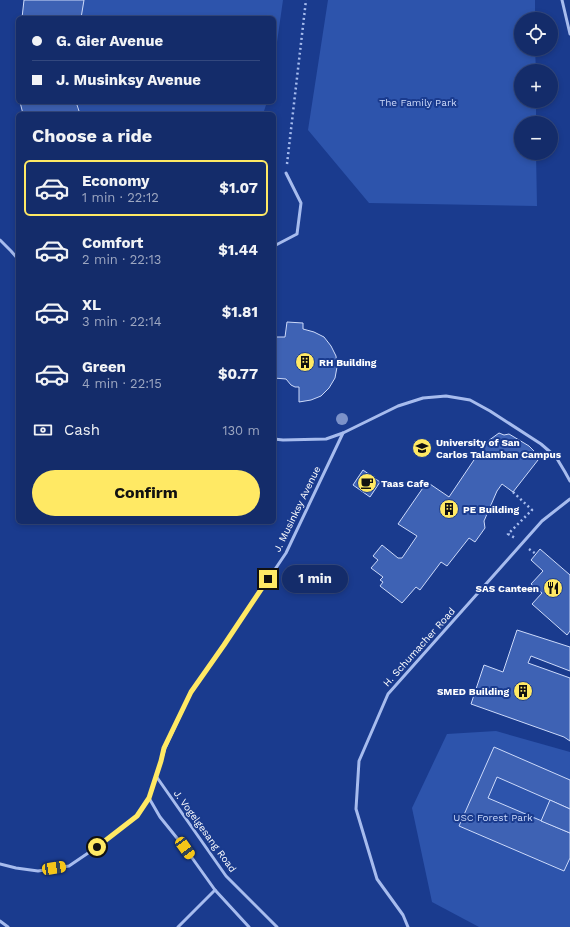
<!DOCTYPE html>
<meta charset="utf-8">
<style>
:root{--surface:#142c6a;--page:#213872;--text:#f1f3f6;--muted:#9da7c1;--line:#33487e;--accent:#ffe964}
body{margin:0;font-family:"Work Sans",sans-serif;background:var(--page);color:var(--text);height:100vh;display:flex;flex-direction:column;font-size:15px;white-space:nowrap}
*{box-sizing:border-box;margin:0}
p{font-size:13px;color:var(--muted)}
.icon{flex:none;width:22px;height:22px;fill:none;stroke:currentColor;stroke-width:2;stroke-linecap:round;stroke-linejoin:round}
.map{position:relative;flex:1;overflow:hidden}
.details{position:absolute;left:16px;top:112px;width:260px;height:412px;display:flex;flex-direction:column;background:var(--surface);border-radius:6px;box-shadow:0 2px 6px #0003,0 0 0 1px var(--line)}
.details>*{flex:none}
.banner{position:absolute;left:16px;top:16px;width:260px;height:88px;border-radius:6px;box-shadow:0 2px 6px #0003,0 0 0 1px var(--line);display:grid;align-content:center;height:88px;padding:0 16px;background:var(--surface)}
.controls{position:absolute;left:514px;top:12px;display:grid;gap:8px}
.controls a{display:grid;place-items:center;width:44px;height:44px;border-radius:50%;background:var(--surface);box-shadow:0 2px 6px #0003,0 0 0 1px var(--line);font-size:20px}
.end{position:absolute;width:18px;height:18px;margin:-9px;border:5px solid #ffe964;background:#111;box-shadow:0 0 0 2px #111}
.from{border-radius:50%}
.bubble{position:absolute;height:28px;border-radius:14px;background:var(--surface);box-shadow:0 2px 6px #0003,0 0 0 1px var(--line);font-size:13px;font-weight:700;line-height:28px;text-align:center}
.car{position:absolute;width:12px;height:24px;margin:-12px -6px;border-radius:5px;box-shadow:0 0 3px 1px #0007;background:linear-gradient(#f5c518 24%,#345 0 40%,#f5c518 0 76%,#345 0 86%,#f5c518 0)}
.banner b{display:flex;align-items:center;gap:14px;height:38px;font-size:15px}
.banner b+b{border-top:1px solid var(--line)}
.banner i{width:10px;height:10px;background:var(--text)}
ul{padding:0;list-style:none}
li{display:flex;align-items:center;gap:12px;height:56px;margin:0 8px 6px;padding:0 8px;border:2px solid transparent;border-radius:6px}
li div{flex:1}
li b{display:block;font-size:15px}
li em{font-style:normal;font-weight:700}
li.current{border-color:var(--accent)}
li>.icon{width:36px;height:36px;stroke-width:1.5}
h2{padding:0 16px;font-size:18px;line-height:48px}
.pay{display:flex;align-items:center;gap:10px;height:44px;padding:0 16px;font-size:15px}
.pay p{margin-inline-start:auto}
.action{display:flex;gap:8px;margin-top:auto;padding:8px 16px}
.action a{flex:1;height:46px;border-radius:24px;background:var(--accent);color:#111;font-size:16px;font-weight:700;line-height:46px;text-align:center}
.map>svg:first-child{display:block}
.green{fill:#2d54ac}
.building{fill:#3e62b4;stroke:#cddafa}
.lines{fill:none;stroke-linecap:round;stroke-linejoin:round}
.path{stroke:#a7bcee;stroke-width:2.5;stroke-dasharray:2 3;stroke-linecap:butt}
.lane{stroke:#a7bcee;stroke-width:3}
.tree{fill:#7c92c9}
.route{stroke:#ffe964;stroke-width:5}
.labels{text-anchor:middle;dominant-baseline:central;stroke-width:4;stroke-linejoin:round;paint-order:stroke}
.park-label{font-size:10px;fill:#cddafa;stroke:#1a3b8e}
.poi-label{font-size:10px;font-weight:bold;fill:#fff;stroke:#1a3b8e;text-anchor:start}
.street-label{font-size:10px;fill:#fff;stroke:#1a3b8e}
</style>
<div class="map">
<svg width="570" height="927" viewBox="0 0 570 927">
<rect width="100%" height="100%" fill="#1a3b8e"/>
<g class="green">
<path d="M24,0H283L274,63V18H22Z"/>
<path d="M328,0H535V19H521V49H535L536,71H521V101H536V123H521V153H536L537,206L369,203L308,130Z"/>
<path d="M20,102H267L263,114H23Z"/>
<path d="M496,731L570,752V927H479L432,902L412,808L447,734Z"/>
</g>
<g class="building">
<path d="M24,0H84L81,18H22Z"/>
<path d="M18,50V97L17,63Z"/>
<path d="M20,102H76L80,114H23Z"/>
<path d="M287,322L303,323V329L314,332L324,337L331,346L336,356L337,367L335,378L329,388L321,396L311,400L299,402V387H295L291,385L286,379L274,378V337H285Z"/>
<path d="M499,433L504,435L509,434L529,446L534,451L538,460L513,492L502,484L497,491L484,521L485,528L475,542L469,538L447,566L441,562L420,590L416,587L402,603L380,586L383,582L380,580L383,577L371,568L378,560L373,556L382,545L398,558H402L417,536L398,524L427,482L449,497L478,454L484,448L488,441Z"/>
<path d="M363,470L380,482L370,497L353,485Z"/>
<path d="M540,549L570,575V631L567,635L532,604L542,593L531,584L543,571L531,560Z"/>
<path d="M517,630L570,647V671L531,656L528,663L570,678V741L564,737L471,704L484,665L503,672Z"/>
<path d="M494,747L570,780V809L497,777L488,798L570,833V858L564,871L459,826Z"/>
<path d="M550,800L570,809V833L541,821Z"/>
</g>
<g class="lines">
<g class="path">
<path d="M287,164L306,0"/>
<path d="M513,492L532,510L508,534L515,538"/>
<path d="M529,549L536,554"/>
</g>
<g class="lane">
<path d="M562,0L570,34"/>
<path d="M0,240L11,251L18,259"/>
<path d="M274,246L297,234L301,203L286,173"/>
<path d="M274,439L283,440L326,439L343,433L398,406L423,398L446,396L470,400L490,411L541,444L556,457L565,472L570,481"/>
<path d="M156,776L226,876L277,927"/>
<path d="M149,798L160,817L185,848L215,890L249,927"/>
<path d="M0,864L16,868L38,871L69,866L97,847L137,816L149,798L161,761L165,748L191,692L224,645L286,553L343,433"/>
<path d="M0,921L8,927"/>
<path d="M178,927L215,890"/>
<path d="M408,927L403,915L377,879L356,809L359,761L388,694L542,521L570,499"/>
</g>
</g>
<circle class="tree" cx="342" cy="419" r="6"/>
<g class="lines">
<path class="route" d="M97,847L137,816L149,798L161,761L164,748L191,692L224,645L268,579"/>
</g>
<defs>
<g id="building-disc" transform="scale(1)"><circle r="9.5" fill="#ffe964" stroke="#1a3b8e"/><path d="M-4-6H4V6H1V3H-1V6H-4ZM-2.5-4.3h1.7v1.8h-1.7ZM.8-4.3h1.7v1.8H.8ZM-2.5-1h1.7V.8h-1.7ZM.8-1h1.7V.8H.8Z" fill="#111"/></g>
<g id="university-disc" transform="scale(1)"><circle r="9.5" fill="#ffe964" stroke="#1a3b8e"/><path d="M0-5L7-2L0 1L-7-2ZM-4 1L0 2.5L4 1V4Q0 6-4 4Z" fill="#111"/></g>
<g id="cafe-disc" transform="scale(1)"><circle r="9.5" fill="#ffe964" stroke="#1a3b8e"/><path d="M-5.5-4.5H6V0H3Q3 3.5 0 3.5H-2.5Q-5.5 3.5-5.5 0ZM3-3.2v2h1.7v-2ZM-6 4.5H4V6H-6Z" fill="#111"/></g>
<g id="restaurant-disc" transform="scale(1)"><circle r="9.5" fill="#ffe964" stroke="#1a3b8e"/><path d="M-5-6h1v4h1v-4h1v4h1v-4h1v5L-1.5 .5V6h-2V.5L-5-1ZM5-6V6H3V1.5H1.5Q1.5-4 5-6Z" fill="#111"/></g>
</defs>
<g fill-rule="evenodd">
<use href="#building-disc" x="305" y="362"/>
<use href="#university-disc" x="422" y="448"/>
<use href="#cafe-disc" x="367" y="483"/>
<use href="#building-disc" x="449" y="509"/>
<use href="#restaurant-disc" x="553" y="588"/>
<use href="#building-disc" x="523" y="691"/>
</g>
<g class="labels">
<g class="park-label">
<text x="418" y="102">The Family Park</text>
<text x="493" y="817">USC Forest Park</text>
</g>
<g class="poi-label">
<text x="319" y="362">RH Building</text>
<text x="436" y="442">University of San<tspan x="436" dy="12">Carlos Talamban Campus</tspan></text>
<text x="381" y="483">Taas Cafe</text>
<text x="463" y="509">PE Building</text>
<text x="539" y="588" text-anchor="end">SAS Canteen</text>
<text x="509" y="691" text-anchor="end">SMED Building</text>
</g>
<g class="street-label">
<text transform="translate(297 509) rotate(-64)">J. Musinksy Avenue</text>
<text transform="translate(419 647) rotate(-48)">H. Schumacher Road</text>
<text transform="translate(205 831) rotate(54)">J. Vogelgesang Road</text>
</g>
</g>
</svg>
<div class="controls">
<a><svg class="icon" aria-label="locate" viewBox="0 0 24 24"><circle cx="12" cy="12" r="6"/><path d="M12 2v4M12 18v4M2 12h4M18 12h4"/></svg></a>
<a>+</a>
<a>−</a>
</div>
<i class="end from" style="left:97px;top:847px"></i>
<i class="end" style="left:268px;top:579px"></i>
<div class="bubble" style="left:282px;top:565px;width:66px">1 min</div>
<i class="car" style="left:185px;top:848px;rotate:144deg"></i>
<i class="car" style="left:54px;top:868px;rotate:81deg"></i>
<div class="banner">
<b><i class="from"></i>G. Gier Avenue</b>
<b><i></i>J. Musinksy Avenue</b>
</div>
<section class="details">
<h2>Choose a ride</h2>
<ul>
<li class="current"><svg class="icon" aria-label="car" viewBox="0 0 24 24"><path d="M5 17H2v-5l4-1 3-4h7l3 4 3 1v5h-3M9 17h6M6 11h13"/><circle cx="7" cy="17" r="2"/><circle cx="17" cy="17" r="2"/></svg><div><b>Economy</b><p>1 min · 22:12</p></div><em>$1.07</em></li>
<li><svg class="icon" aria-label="car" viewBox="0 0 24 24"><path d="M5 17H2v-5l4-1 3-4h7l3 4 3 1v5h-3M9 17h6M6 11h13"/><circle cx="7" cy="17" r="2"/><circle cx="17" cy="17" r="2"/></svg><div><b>Comfort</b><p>2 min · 22:13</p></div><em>$1.44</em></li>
<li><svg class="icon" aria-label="car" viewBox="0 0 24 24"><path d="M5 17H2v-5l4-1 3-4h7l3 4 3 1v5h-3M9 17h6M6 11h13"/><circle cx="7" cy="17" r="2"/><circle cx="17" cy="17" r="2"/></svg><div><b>XL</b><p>3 min · 22:14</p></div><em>$1.81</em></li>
<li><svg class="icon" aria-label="car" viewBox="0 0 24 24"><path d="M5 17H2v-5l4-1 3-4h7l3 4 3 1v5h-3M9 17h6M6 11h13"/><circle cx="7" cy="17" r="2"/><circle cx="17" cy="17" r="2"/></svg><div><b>Green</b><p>4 min · 22:15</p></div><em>$0.77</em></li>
</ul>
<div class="pay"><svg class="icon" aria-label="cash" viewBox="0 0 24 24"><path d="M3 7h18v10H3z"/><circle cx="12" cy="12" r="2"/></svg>Cash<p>130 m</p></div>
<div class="action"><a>Confirm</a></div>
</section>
</div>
